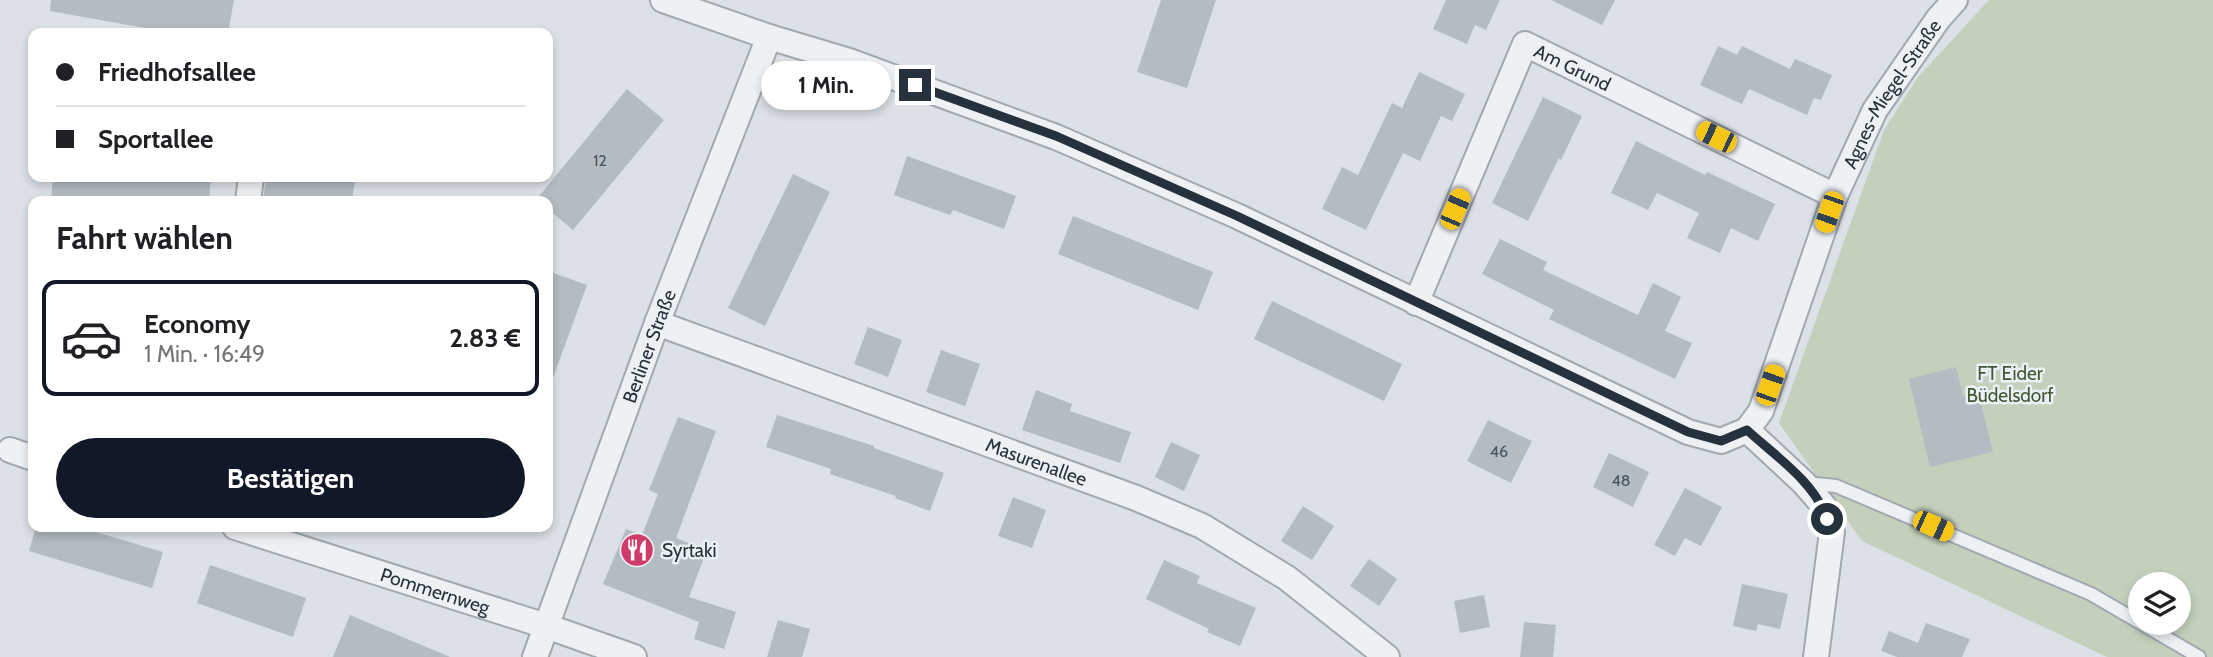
<!DOCTYPE html>
<html lang="de">
<meta charset="utf-8">
<style>
:root{--surface:#fff;--page:#f6f6f6;--text:#202124;--muted:#757577;--line:#e0e0e0;--accent:#111827}
body{margin:0;font-family:Cabin,sans-serif;background:var(--page);color:var(--text);height:100vh;display:flex;flex-direction:column;font-size:26px;white-space:nowrap}
*{box-sizing:border-box;margin:0}
p{font-size:23px;color:var(--muted)}
.icon{flex:none;width:38px;height:38px;fill:none;stroke:currentColor;stroke-width:2;stroke-linecap:round;stroke-linejoin:round}
.map{position:relative;flex:1;overflow:hidden}
.sheet{position:absolute;left:28px;top:196px;width:525px;height:336px;display:flex;flex-direction:column;background:var(--surface);border-radius:14px;box-shadow:0 4px 10px #0003}
.sheet>*{flex:none}
.hud{position:absolute;left:28px;top:28px;width:525px;height:154px;border-radius:14px;box-shadow:0 4px 10px #0003;display:grid;align-content:center;height:154px;padding:0 28px;background:var(--surface)}
.controls{position:absolute;left:2128px;top:572px;display:grid;gap:14px}
.controls a{display:grid;place-items:center;width:63px;height:63px;border-radius:50%;background:var(--surface);box-shadow:0 4px 10px #0003;font-size:35px}
.end{position:absolute;width:32px;height:32px;margin:-16px;border:9px solid #25313c;background:#fff;box-shadow:0 0 0 4px #fff}
.from{border-radius:50%}
.bubble{position:absolute;height:49px;border-radius:24px;background:var(--surface);box-shadow:0 4px 10px #0003;font-size:23px;font-weight:800;line-height:49px;text-align:center}
.car{position:absolute;width:21px;height:42px;margin:-21px -10px;border-radius:9px;box-shadow:0 0 5px 2px #0007;background:linear-gradient(#f5c518 24%,#345 0 40%,#f5c518 0 76%,#345 0 86%,#f5c518 0)}
.hud b{display:flex;align-items:center;gap:24px;height:66px;font-size:26px}
.hud b+b{border-top:2px solid var(--line)}
.hud i{width:18px;height:18px;background:var(--text)}
ul{padding:0;list-style:none}
li{display:flex;align-items:center;gap:21px;height:116px;margin:0 14px 10px;padding:0 14px;border:4px solid var(--line);border-radius:14px}
li div{flex:1}
li b{display:block;font-size:26px}
li em{font-style:normal;font-weight:800}
li.current{border-color:var(--accent)}
li>.icon{width:63px;height:63px;stroke-width:1.5}
h2{padding:0 28px;font-size:32px;line-height:84px}
.action{display:flex;gap:14px;margin-top:auto;padding:14px 28px}
.action a{flex:1;height:80px;border-radius:42px;background:var(--accent);color:#fff;font-size:28px;font-weight:800;line-height:80px;text-align:center}
.map>svg:first-child{display:block}
.green{fill:#c4d0bc;fill-rule:evenodd}
.building{fill:#b3bbc3}
.lines{fill:none;stroke-linecap:round;stroke-linejoin:round}
.service-casing{stroke:#a1a9b0;stroke-width:16}
.minor-casing{stroke:#a1a9b0;stroke-width:28}
.service{stroke:#eef1f4;stroke-width:12}
.minor{stroke:#eef1f4;stroke-width:24}
.route{stroke:#25313c;stroke-width:9}
.labels{text-anchor:middle;dominant-baseline:central;stroke-width:5;stroke-linejoin:round;paint-order:stroke}
.number-label{font-size:16px;fill:#48545e}
.street-label{font-size:19px;fill:#25313c;stroke:#eaf0f4}
.park-label{font-size:19px;fill:#3f5832;stroke:#eaf0f4}
.poi-label{font-size:19px;fill:#25313c;stroke:#eaf0f4;text-anchor:start}
</style>
<div class="map">
<svg width="2213" height="657" viewBox="0 0 2213 657">
<rect width="100%" height="100%" fill="#dbe1e6"/>
<path class="green" d="M1989,0H2213V657H2107L1862,541L1779,423L1884,130L1918,77ZM2140,584H2179V623H2140Z"/>
<g class="building">
<path d="M51,0H234L228,33H173L50,11Z"/>
<path d="M1161,0H1216L1187,88L1137,72Z"/>
<path d="M1446,0H1500L1486,30L1475,25L1467,44L1433,29Z"/>
<path d="M1551,0H1615L1602,25Z"/>
<path d="M1718,46L1737,55L1742,46L1790,69L1795,59L1832,75L1821,100L1814,98L1807,115L1749,89L1742,104L1700,85Z"/>
<path d="M1419,72L1465,94L1452,121L1441,116L1420,161L1403,153L1366,230L1322,209L1342,167L1358,175L1392,103L1402,108Z"/>
<path d="M627,89L664,120L573,230L548,209V201L536,200Z"/>
<path d="M1543,97L1582,116L1561,160L1559,158L1528,221L1492,203Z"/>
<path d="M1636,141L1705,175L1707,172L1775,204L1758,241L1731,228L1720,253L1687,238L1699,213L1657,193L1648,210L1611,193Z"/>
<path d="M907,156L1016,196L1004,229L953,210L950,215L894,195Z"/>
<path d="M793,174L830,192L765,326L728,308Z"/>
<path d="M53,177H211L209,201H51Z"/>
<path d="M266,177H329L355,181L352,201H263Z"/>
<path d="M1073,216L1213,272L1198,310L1058,254Z"/>
<path d="M1500,239L1547,262L1543,270L1638,315L1653,283L1681,297L1665,331L1692,343L1675,379L1549,319L1554,310L1482,274Z"/>
<path d="M548,271L587,285L550,386L548,385Z"/>
<path d="M1272,301L1402,364L1384,401L1254,339Z"/>
<path d="M868,327L902,340L888,377L854,364Z"/>
<path d="M941,350L980,364L965,406L926,392Z"/>
<path d="M1956,367L1963,396L1978,392L1993,452L1930,467L1909,379Z"/>
<path d="M1036,390L1072,404L1070,411L1131,432L1120,463L1022,430Z"/>
<path d="M777,415L874,446V448L944,473L930,511L895,498L896,496L830,474L831,469L766,447Z"/>
<path d="M678,417L716,431L676,538L707,550L689,597L736,612L724,649L694,639L699,622L603,584L626,529L642,535L658,494L649,490Z"/>
<path d="M1488,420L1532,441L1511,483L1467,461Z"/>
<path d="M1171,442L1200,455L1184,491L1155,477Z"/>
<path d="M1609,453L1649,472L1633,507L1593,487Z"/>
<path d="M1685,488L1722,507L1701,546L1685,538L1675,556L1654,545Z"/>
<path d="M1013,497L1046,510L1032,548L998,536Z"/>
<path d="M1303,506L1334,526L1312,560L1281,541Z"/>
<path d="M36,527H79L163,552L152,588L29,551Z"/>
<path d="M1369,559L1397,579L1379,606L1350,586Z"/>
<path d="M1164,560L1200,576L1197,583L1256,608L1240,646L1207,632L1209,629L1146,599Z"/>
<path d="M210,565L306,598L293,637L197,603Z"/>
<path d="M1742,584L1788,594L1780,629L1758,624L1756,631L1733,626Z"/>
<path d="M1484,595L1490,627L1460,633L1454,601Z"/>
<path d="M350,615L450,657H333Z"/>
<path d="M778,620L810,629L802,657H767Z"/>
<path d="M1524,622L1556,625L1553,657H1520Z"/>
<path d="M1926,623L1970,639L1962,657H1897L1881,651L1889,631L1918,643Z"/>
</g>
<g class="lines">
<g class="service-casing">
<path id="service" d="M1805,483L1836,486L2091,594L2199,657"/>
</g>
<g class="minor-casing">
<g id="minor">
<path d="M663,0L769,37L849,61L1056,137L1237,216L1688,432L1721,441L1747,430"/>
<path d="M248,201L251,177"/>
<path id="s1" d="M1416,303L1525,44L1835,196"/>
<path id="s2" d="M657,323L1136,498L1202,526L1287,578L1387,657"/>
<path id="s3" d="M1747,430L1761,411L1835,196L1875,110L1938,19L1955,0"/>
<path d="M1747,430L1804,483L1823,505L1832,532L1816,657"/>
<path d="M10,450L33,458"/>
<path id="s4" d="M235,527L546,626L634,657"/>
<path id="s5" d="M535,657L657,323L769,37"/>
</g>
</g>
<use href="#service" class="service"/>
<use href="#minor" class="minor"/>
</g>
<g class="lines">
<path class="route" d="M915,85L1056,136L1237,216L1688,432L1721,441L1747,430C1774,455 1815,482 1827,519"/>
</g>
<defs>
<g id="restaurant-disc" transform="scale(1.75)"><circle r="9.5" fill="#cf3c69" stroke="#eaf0f4"/><path d="M-5-6h1v4h1v-4h1v4h1v-4h1v5L-1.5 .5V6h-2V.5L-5-1ZM5-6V6H3V1.5H1.5Q1.5-4 5-6Z" fill="#fff"/></g>
</defs>
<g fill-rule="evenodd">
<use href="#restaurant-disc" x="637" y="550"/>
</g>
<g class="labels">
<g class="number-label">
<text x="600" y="160">12</text>
<text x="1499" y="451">46</text>
<text x="1621" y="480">48</text>
</g>
<g class="street-label">
<text stroke="none"><textPath href="#s1" startOffset="334">Am Grund</textPath></text>
<text stroke="none"><textPath href="#s3" startOffset="368">Agnes-Miegel-Straße</textPath></text>
<text stroke="none"><textPath href="#s5" startOffset="331">Berliner Straße</textPath></text>
<text stroke="none"><textPath href="#s2" startOffset="404">Masurenallee</textPath></text>
<text stroke="none"><textPath href="#s4" startOffset="210">Pommernweg</textPath></text>
</g>
<g class="park-label">
<text x="2010" y="373">FT Eider<tspan x="2010" dy="22">Büdelsdorf</tspan></text>
</g>
<g class="poi-label">
<text x="662" y="550">Syrtaki</text>
</g>
</g>
</svg>
<div class="controls">
<a><svg class="icon" aria-label="layers" viewBox="0 0 24 24"><path d="M12 4l9 5-9 5-9-5zM3 14l9 5 9-5"/></svg></a>
</div>
<i class="end from" style="left:1827px;top:519px"></i>
<i class="end" style="left:915px;top:85px"></i>
<div class="bubble" style="left:761px;top:61px;width:130px">1 Min.</div>
<i class="car" style="left:1716px;top:137px;rotate:296deg"></i>
<i class="car" style="left:1455px;top:209px;rotate:23deg"></i>
<i class="car" style="left:1829px;top:212px;rotate:199deg"></i>
<i class="car" style="left:1770px;top:385px;rotate:19deg"></i>
<i class="car" style="left:1933px;top:526px;rotate:114deg"></i>
<div class="hud">
<b><i class="from"></i>Friedhofsallee</b>
<b><i></i>Sportallee</b>
</div>
<section class="sheet">
<h2>Fahrt wählen</h2>
<ul>
<li class="current"><svg class="icon" aria-label="car" viewBox="0 0 24 24"><path d="M5 17H2v-5l4-1 3-4h7l3 4 3 1v5h-3M9 17h6M6 11h13"/><circle cx="7" cy="17" r="2"/><circle cx="17" cy="17" r="2"/></svg><div><b>Economy</b><p>1 Min. · 16:49</p></div><em>2.83 €</em></li>
</ul>
<div class="action"><a>Bestätigen</a></div>
</section>
</div>
